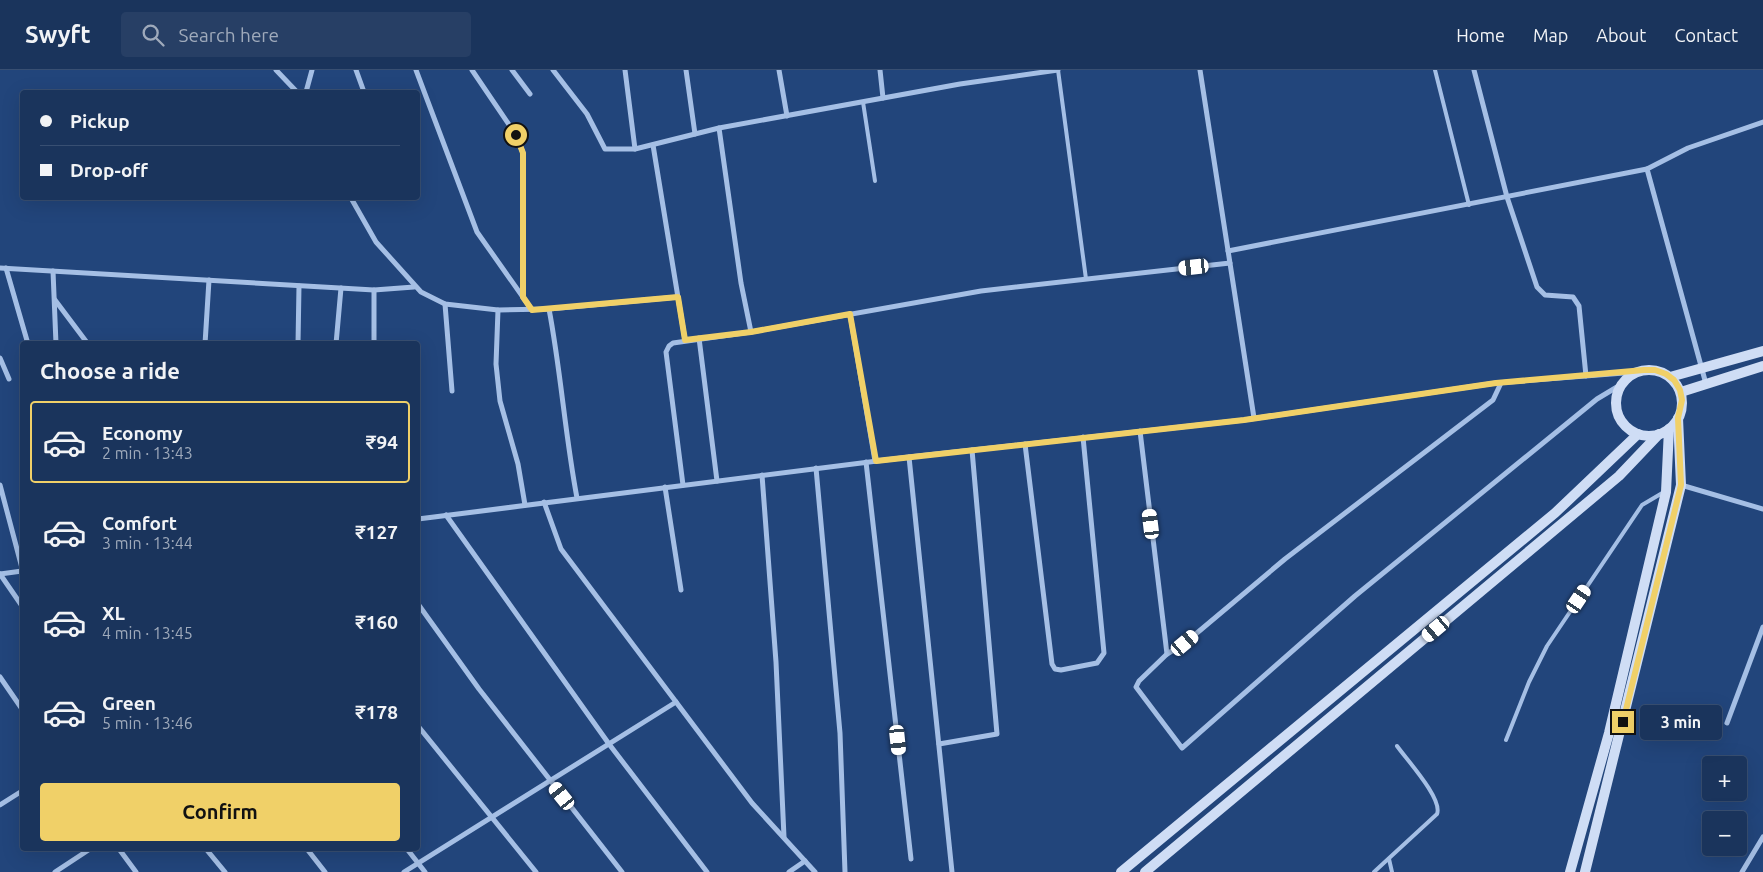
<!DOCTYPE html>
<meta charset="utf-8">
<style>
:root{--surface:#1a345c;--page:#273f65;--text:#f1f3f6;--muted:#9faabb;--line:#384f72;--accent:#f0d068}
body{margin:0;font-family:Ubuntu,sans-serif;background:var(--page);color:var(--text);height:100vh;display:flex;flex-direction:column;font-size:19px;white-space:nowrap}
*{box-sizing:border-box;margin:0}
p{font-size:16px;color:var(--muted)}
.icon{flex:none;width:28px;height:28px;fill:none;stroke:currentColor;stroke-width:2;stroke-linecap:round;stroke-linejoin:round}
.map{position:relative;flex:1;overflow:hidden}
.panel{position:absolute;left:20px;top:271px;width:400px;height:510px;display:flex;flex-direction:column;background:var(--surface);border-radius:5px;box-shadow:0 5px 20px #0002,0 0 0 1px var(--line)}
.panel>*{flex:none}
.guide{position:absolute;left:20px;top:20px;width:400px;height:110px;border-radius:5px;box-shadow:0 5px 20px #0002,0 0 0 1px var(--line);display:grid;align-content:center;height:110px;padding:0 20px;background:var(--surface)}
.tools{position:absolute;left:1702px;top:686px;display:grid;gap:10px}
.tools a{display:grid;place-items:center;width:45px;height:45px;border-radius:5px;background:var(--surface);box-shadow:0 5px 20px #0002,0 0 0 1px var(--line);font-size:25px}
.end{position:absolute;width:22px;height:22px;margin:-11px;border:6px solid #f0d068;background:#111;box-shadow:0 0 0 2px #111}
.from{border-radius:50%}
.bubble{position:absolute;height:35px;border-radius:5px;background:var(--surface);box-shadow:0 5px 20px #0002,0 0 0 1px var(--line);font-size:16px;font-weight:700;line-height:35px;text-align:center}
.car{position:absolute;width:15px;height:30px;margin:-15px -8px;border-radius:6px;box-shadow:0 0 4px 1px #0007;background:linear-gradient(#fff 24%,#345 0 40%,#fff 0 76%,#345 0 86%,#fff 0)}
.guide b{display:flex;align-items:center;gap:18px;height:48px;font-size:19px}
.guide b+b{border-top:1px solid var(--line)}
.guide i{width:12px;height:12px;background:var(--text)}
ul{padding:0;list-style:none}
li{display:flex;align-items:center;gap:15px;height:82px;margin:0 10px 8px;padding:0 10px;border:2px solid transparent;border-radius:5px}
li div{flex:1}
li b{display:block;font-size:19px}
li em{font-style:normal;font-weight:700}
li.on{border-color:var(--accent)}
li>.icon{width:45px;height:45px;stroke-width:1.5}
h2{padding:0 20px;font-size:22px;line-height:60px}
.primary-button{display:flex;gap:10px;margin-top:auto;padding:10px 20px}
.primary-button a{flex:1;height:58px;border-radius:5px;background:var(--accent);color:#111;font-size:20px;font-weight:700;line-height:58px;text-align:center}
header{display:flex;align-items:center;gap:30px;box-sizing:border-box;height:70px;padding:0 25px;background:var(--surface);border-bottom:1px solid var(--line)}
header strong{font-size:24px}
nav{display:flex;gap:28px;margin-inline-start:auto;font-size:18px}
.search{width:350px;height:45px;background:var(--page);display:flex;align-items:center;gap:12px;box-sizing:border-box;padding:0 18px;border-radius:5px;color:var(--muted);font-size:19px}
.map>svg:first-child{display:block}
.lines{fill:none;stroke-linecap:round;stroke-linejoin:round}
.lane{stroke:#a5bfe5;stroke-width:4}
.street{stroke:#a5bfe5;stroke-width:5}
.secondary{stroke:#cfddf5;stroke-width:10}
.route{stroke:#f0d068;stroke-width:6}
</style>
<header>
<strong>Swyft</strong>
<div class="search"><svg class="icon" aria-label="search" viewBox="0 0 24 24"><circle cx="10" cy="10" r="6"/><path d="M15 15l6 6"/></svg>Search here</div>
<nav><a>Home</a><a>Map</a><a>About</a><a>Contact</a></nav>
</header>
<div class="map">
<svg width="1763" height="802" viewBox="0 0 1763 802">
<rect width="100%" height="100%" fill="#22457b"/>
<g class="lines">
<g class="lane">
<path d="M1058,0L1086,209"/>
<path d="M1435,0L1469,135"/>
<path d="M863,32L875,111"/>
<path d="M1506,670L1529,612L1547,576L1642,435L1664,422"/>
<path d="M1389,789L1392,802"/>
<path d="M1374,802L1437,744C1443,729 1407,690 1397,676"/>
</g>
<g class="street">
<path d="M276,0L297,22"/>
<path d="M356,0L364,22"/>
<path d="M416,0L477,162L532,240"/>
<path d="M472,0L516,65L523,83V227"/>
<path d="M512,0L530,24"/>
<path d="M553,0L587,44L605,79H635L719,58L960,14L1058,0"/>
<path d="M625,0L635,79"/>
<path d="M686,0L695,64"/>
<path d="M779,0L787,46"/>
<path d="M880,0L883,28"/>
<path d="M1200,0L1254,348"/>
<path d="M1474,0L1507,127L1537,217L1545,225L1573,227L1579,236L1586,306"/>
<path d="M306,22L312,0"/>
<path d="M719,58L741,213L751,262"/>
<path d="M653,75L685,270"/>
<path d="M351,128L376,172L421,222L445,234L498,240L549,239C561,302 565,365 577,428"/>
<path d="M1228,181L1647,99"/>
<path d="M0,198L374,220L414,217"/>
<path d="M6,198L28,274"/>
<path d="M53,201L56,274"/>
<path d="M374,220V274"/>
<path d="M55,230L88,274"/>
<path d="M445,234L452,321"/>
<path d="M549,239L678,227"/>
<path d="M498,240L496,294L500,331L518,394L525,435"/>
<path d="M850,244L875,391"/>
<path d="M699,268L717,411"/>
<path d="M205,274L209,210"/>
<path d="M298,274L299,216"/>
<path d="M336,274L341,218"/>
<path d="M0,288L9,309"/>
<path d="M1706,314L1647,99L1688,78L1763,52"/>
<path d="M1140,361L1167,584L1185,573L1285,489L1493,330L1501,313"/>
<path d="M1025,374L1052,594L1055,599L1061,600L1097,593L1104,583L1083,367"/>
<path d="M909,387L952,802"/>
<path d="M866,392L911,789"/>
<path d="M816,398L840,663L845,802"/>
<path d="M762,405L776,592L784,767"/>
<path d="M0,415L22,498"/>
<path d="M683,415L666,282L669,276L673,273L751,262L981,221L1230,193"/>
<path d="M1681,415L1763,439"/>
<path d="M665,417L681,520"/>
<path d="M544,432L561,479L752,733L815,802"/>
<path d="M446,445L609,674L707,802"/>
<path d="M418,449L909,387L1244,350L1496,313L1637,302"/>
<path d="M0,504L22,536"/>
<path d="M0,504L22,501"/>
<path d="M418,534L479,619L622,802"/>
<path d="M1167,584L1139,611L1136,617L1182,678L1355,526L1597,329L1622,314"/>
<path d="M0,607L22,639"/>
<path d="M1727,653L1763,557"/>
<path d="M418,656L536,802"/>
<path d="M939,674L997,664L972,380"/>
<path d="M0,735L22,721"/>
<path d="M119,779L136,802"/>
<path d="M206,779L225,802"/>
<path d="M307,779L325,802"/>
<path d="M407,779L425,802"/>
<path d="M55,802L90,779"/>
<path d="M404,802L676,632"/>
<path d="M789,802L805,791"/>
<path d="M1742,802L1763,767"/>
</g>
<g class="secondary">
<circle cx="1649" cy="333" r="33"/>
<path d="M1670,307L1763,281"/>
<path d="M1681,322L1763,296"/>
<path d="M1121,802L1555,443L1638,364"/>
<path d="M1145,802L1619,406L1659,364"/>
<path d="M1570,802L1609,663L1666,422L1669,359"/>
<path d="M1585,802L1681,415L1678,348"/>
</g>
</g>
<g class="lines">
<path class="route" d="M516,65L523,83V227L532,240L678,227L685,270L751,262L850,244L876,391L1244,350L1496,313L1644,300H1655L1666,304L1674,310L1680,320L1682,330L1678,348L1681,415L1623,652"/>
</g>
</svg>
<div class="tools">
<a>+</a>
<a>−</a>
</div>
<i class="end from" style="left:516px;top:65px"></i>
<i class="end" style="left:1623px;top:652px"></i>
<div class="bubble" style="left:1640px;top:635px;width:82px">3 min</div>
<i class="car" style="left:1194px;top:197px;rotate:264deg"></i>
<i class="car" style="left:1151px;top:454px;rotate:353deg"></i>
<i class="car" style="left:1579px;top:529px;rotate:34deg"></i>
<i class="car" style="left:1436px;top:559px;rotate:230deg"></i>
<i class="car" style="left:1185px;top:573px;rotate:50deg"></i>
<i class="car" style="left:898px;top:670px;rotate:174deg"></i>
<i class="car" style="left:562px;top:726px;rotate:321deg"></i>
<div class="guide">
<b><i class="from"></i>Pickup</b>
<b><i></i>Drop-off</b>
</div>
<section class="panel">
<h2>Choose a ride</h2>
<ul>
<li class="on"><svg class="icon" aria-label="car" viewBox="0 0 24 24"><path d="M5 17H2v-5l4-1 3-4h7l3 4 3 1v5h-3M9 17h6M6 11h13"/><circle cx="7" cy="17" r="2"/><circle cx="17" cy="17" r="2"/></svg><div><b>Economy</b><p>2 min · 13:43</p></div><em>₹94</em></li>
<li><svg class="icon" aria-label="car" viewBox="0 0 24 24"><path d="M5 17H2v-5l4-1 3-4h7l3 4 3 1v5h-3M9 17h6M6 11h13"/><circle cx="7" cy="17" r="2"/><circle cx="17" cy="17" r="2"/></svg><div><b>Comfort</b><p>3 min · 13:44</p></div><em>₹127</em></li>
<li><svg class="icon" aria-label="car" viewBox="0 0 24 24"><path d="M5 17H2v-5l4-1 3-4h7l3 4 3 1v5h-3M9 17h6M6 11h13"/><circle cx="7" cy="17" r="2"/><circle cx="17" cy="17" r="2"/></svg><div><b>XL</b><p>4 min · 13:45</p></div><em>₹160</em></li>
<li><svg class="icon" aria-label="car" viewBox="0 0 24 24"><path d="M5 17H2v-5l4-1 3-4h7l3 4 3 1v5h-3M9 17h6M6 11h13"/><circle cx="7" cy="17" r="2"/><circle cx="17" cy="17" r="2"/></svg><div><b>Green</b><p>5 min · 13:46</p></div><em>₹178</em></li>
</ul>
<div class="primary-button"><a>Confirm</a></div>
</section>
</div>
